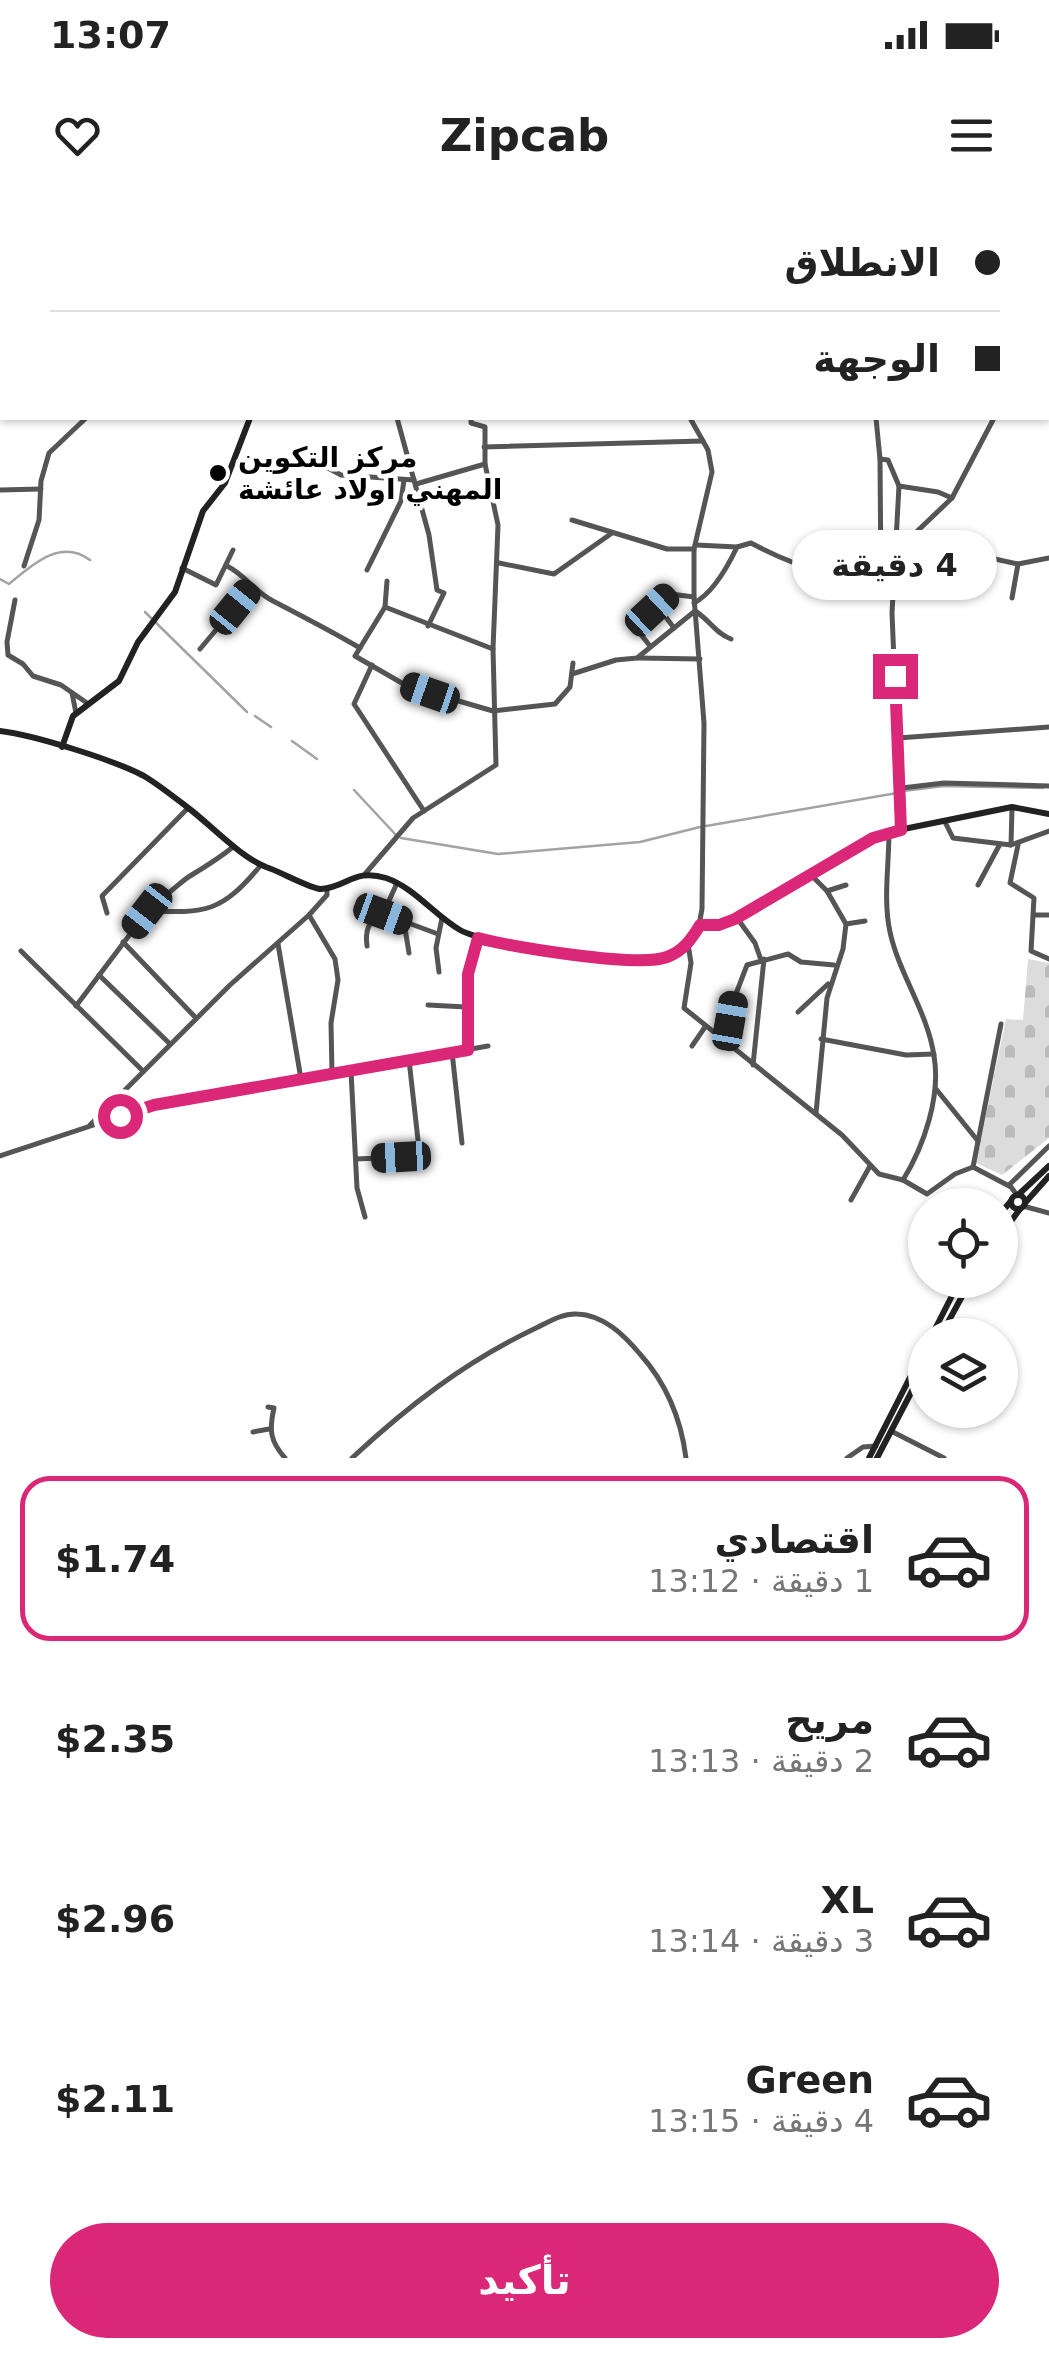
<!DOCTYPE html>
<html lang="ar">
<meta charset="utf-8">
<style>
:root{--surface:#fff;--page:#f2f2f2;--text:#222;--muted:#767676;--line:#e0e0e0;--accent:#db2777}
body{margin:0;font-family:"DejaVu Sans",Cairo,sans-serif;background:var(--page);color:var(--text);direction:rtl;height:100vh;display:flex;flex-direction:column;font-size:38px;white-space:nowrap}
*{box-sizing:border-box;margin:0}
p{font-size:32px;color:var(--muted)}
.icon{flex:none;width:55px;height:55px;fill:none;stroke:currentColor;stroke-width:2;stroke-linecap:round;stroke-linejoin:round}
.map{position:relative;height:1258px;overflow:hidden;direction:ltr}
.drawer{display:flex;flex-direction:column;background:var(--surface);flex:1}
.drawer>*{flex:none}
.banner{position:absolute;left:0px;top:0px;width:1050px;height:220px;box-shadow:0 2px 8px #0004;direction:rtl;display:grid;align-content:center;height:220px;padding:0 50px;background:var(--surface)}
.fabs{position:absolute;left:908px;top:988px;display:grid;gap:20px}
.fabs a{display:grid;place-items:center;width:110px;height:110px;border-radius:50%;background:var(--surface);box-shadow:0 2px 8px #0004;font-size:50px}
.end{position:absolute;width:45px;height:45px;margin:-22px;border:12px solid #db2777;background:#fff;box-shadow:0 0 0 5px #fff}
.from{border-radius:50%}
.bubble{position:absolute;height:70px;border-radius:35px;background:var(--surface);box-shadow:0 2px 8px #0004;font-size:32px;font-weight:700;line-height:70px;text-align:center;direction:rtl}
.car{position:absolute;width:30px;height:60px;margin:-30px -15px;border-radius:12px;box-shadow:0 0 8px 2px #0007;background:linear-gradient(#222 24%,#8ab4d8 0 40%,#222 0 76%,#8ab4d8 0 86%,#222 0)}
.banner b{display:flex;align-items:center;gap:35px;height:95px;font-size:38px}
.banner b+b{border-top:2px solid var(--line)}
.banner i{width:25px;height:25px;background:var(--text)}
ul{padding:18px 0 0;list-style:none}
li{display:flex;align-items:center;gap:30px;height:165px;margin:0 20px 15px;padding:0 30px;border:5px solid transparent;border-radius:30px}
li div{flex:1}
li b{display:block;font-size:38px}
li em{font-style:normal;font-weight:700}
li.selected{border-color:var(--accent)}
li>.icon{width:90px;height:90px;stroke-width:1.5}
.action{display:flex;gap:20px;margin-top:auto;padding:20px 50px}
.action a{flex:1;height:115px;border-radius:60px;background:var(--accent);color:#fff;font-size:40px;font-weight:700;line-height:115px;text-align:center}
.status{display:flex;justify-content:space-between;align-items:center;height:70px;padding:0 50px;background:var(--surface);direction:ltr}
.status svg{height:28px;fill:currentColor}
header{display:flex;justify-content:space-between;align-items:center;height:130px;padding:0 50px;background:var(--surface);font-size:45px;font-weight:700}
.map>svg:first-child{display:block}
.cemetery{fill:url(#cemetery-stones)}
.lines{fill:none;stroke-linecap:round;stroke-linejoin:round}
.stream{stroke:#a3a3a3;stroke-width:2.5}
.street{stroke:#555;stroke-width:5}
.secondary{stroke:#222;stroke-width:6}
.route{stroke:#db2777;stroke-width:12}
.poi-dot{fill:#000;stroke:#fff;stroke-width:4}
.labels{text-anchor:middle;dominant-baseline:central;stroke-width:9;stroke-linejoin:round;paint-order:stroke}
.poi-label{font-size:28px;font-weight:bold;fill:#000;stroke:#fff;text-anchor:start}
</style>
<div class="status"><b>13:07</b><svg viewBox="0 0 49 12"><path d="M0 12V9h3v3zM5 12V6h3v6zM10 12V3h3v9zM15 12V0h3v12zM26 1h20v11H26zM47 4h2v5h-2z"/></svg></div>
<header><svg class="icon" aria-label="menu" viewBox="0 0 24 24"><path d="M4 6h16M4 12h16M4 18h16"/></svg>Zipcab<svg class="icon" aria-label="heart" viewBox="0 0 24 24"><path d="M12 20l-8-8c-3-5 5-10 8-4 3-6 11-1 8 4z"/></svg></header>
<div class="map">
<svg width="1049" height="1258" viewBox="0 0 1049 1258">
<defs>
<pattern id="cemetery-stones" width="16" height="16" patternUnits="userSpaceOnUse" patternTransform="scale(2.5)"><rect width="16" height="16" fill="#dcdcdc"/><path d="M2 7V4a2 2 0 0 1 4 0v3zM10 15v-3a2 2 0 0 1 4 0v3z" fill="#bbb"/></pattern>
</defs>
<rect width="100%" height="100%" fill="#fff"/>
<path class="cemetery" d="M1028,759L1049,763V938L1002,975L976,963L1006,819L1023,820Z"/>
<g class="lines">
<g class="stream">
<path d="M0,379L9,384C32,365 60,338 90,360"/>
<path d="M145,412L247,512"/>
<path d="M255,516L271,527"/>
<path d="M292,541L317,559"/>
<path d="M354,590L396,635"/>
<path d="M903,591L944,586L1043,588"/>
<path d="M706,626L897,593"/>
<path d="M401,638L498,654L640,642L700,627"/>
</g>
<g class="street">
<path d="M177,0V2"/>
<path d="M588,0L589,2"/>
<path d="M798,2V0"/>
<path d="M922,2L924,0"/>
<path d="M1026,2L1027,0"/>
<path d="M0,3H2"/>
<path d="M1048,56L1049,50"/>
<path d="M1048,65L1049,66"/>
<path d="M0,94L2,95"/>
<path d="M1048,123L1049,124"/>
<path d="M1048,170L1049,168"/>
<path d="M397,218L429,335L437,390L444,393L428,426"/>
<path d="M690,218L708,250L712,272L694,349V397L704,523L702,709L699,725"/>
<path d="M876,218L880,259L881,383"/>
<path d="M484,247L703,241"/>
<path d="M337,248L326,267L341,275L414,280"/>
<path d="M880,259L888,260L899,286L892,413L901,630"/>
<path d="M416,284L485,264"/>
<path d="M899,286L938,292L952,298"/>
<path d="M0,290L41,289"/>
<path d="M572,320L667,349H694"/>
<path d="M908,340L952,298L994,218"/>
<path d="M896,343L908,340L1018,364L1049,358"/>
<path d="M696,345L737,347L751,343C794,366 844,382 893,383"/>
<path d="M499,363L554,374L612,333"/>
<path d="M24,366L39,320L41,281L49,253L86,218"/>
<path d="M227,366C245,375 255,392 273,401C302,416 331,431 360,448"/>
<path d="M182,368L216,385L233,350"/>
<path d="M367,370L401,301L404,280"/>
<path d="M387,381L385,407L355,456L407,486L493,511L555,504L570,487L573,463"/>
<path d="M655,392L694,397"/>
<path d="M1012,398L1018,364"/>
<path d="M15,400L7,442L8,455L23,464L33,476L61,485L87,503"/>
<path d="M694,403C713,393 728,366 737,347"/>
<path d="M385,407L493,449"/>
<path d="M662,412L674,428"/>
<path d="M650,446L635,427L670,394"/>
<path d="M200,449L253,386"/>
<path d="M638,458L700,459"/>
<path d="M372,465L354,504L424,611"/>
<path d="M572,474L616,460L637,458L695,411C710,420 715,433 731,439"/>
<path d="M72,493L76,513"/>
<path d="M898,538L1049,527"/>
<path d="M902,588L944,583L1049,586"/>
<path d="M945,622L953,638L1011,645L1049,631"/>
<path d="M889,632C889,665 883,700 890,732C899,774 928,813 934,856C941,896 924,946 903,980"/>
<path d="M1011,645L1012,608"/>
<path d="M1018,645L1010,683L1034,698L1031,751L1049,759"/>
<path d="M365,674L413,618L496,565L493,449L498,325L485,264V227L471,223V218"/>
<path d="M812,676L827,691L846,724L843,749L827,798L816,913"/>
<path d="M978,685L1000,644"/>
<path d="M827,691L846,685"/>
<path d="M147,711C207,713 221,713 261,665"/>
<path d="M107,713L102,696L188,608"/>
<path d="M384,714L438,734"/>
<path d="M309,715L335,759L338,780L331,823L332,873"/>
<path d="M1034,715H1049"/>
<path d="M737,718L755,743L761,760"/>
<path d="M404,722L409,753"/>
<path d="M846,724L865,721"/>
<path d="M123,742L196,818"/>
<path d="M278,744L301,879"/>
<path d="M688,744L691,763L684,808L842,935L879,974L903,980L927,994L955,974L973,967L1011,987L1017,995"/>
<path d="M367,746C365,731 368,720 383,714L397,683"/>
<path d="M21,751L143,871"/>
<path d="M439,772L436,748L442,718"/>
<path d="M99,775L170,844"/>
<path d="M428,805L466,807"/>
<path d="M76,806L155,701C169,696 177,684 190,676C205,667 218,659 233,647"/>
<path d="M798,812L828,784"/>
<path d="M821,839L906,855L934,854"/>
<path d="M726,843L734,799L747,765L788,754L801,762L834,765"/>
<path d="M692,846L705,827"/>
<path d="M468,849V774L478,739"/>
<path d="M452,852L462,943"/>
<path d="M409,860L418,940"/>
<path d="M753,865L764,759"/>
<path d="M351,871L357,988L365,1017"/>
<path d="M936,889L978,941"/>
<path d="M90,925L230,785L309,715L327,695V688"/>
<path d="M0,956L154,905L488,846"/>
<path d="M356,959L401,957"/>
<path d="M973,967L1001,824"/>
<path d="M1009,985L1049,946"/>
<path d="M851,1000L870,966"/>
<path d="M1023,1006L1049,1013"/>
<path d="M268,1207L274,1208C269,1230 270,1241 285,1258"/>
<path d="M891,1231L944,1258"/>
<path d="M253,1232L269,1229"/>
<path d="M352,1258C408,1206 465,1162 534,1129C547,1123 562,1113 577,1114C604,1115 624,1135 640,1154C666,1183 681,1219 686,1258"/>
<path d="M847,1258L863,1247L876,1246"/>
</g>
<g class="secondary">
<path d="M951,0L963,2"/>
<path d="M434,2L435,0"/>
<path d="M1048,23H1049"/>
<path d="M0,531C34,535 114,560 144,576C159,585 174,597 187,607C210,624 240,657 266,667C279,671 311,689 321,689C348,687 354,668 386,678C415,688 434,715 460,730C489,746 640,768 668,757C684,750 691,739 699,725H719L735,719L873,638L889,632L1012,607L1049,614"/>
<path d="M62,547L73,516L119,481L138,442L175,392L203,311L225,283L250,218"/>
<path d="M1018,995L1049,966"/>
<circle cx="1018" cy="1002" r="7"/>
<path d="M1025,1003L1049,976"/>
<path d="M1000,1014L1011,1001"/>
<path d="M1000,1036L1020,1009"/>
<path d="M932,1135L960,1080"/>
<path d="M941,1135L971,1080"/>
<path d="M869,1258L925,1148"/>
<path d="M877,1258L925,1166"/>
</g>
</g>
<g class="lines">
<path class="route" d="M120,916L154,905L468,850V774L478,738C513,747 637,768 667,757C683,751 691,740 700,725H719L735,719L873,638L901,630L895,476"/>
</g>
<circle class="poi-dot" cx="218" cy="273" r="10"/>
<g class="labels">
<g class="poi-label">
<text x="238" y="257">مركز التكوين<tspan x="238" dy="32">المهني اولاد عائشة</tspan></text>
</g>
</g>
</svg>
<div class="fabs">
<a><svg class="icon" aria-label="locate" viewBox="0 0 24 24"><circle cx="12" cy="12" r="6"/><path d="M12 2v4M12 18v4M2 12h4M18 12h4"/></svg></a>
<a><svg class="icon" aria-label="layers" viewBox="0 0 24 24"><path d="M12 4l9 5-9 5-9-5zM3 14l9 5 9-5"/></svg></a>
</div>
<i class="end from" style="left:120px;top:916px"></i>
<i class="end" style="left:895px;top:476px"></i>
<div class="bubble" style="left:792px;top:330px;width:205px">4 دقيقة</div>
<i class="car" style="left:235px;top:407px;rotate:39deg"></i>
<i class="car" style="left:652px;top:410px;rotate:47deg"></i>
<i class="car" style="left:430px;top:493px;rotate:289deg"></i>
<i class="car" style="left:147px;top:711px;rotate:218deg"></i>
<i class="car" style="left:383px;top:714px;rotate:110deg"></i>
<i class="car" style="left:730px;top:821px;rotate:10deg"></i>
<i class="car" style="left:401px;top:957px;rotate:267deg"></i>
<div class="banner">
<b><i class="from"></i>الانطلاق</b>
<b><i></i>الوجهة</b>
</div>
</div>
<section class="drawer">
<ul>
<li class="selected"><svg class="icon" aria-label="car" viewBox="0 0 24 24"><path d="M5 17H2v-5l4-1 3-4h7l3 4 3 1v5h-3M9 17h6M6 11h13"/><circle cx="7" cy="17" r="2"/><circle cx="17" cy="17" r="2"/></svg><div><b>اقتصادي</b><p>1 دقيقة · 13:12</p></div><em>$1.74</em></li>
<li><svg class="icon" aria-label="car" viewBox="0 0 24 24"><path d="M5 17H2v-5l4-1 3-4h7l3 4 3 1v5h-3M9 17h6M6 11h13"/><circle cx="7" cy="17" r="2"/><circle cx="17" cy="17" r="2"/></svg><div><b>مريح</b><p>2 دقيقة · 13:13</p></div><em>$2.35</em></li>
<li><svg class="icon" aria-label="car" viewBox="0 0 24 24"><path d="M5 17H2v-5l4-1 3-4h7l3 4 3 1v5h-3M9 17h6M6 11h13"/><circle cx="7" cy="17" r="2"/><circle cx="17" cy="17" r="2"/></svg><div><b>XL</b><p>3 دقيقة · 13:14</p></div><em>$2.96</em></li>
<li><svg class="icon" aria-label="car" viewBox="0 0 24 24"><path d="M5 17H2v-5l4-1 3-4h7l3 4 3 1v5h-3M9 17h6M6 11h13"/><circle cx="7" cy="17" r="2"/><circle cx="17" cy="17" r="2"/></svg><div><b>Green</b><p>4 دقيقة · 13:15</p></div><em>$2.11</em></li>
</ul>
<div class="action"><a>تأكيد</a></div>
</section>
